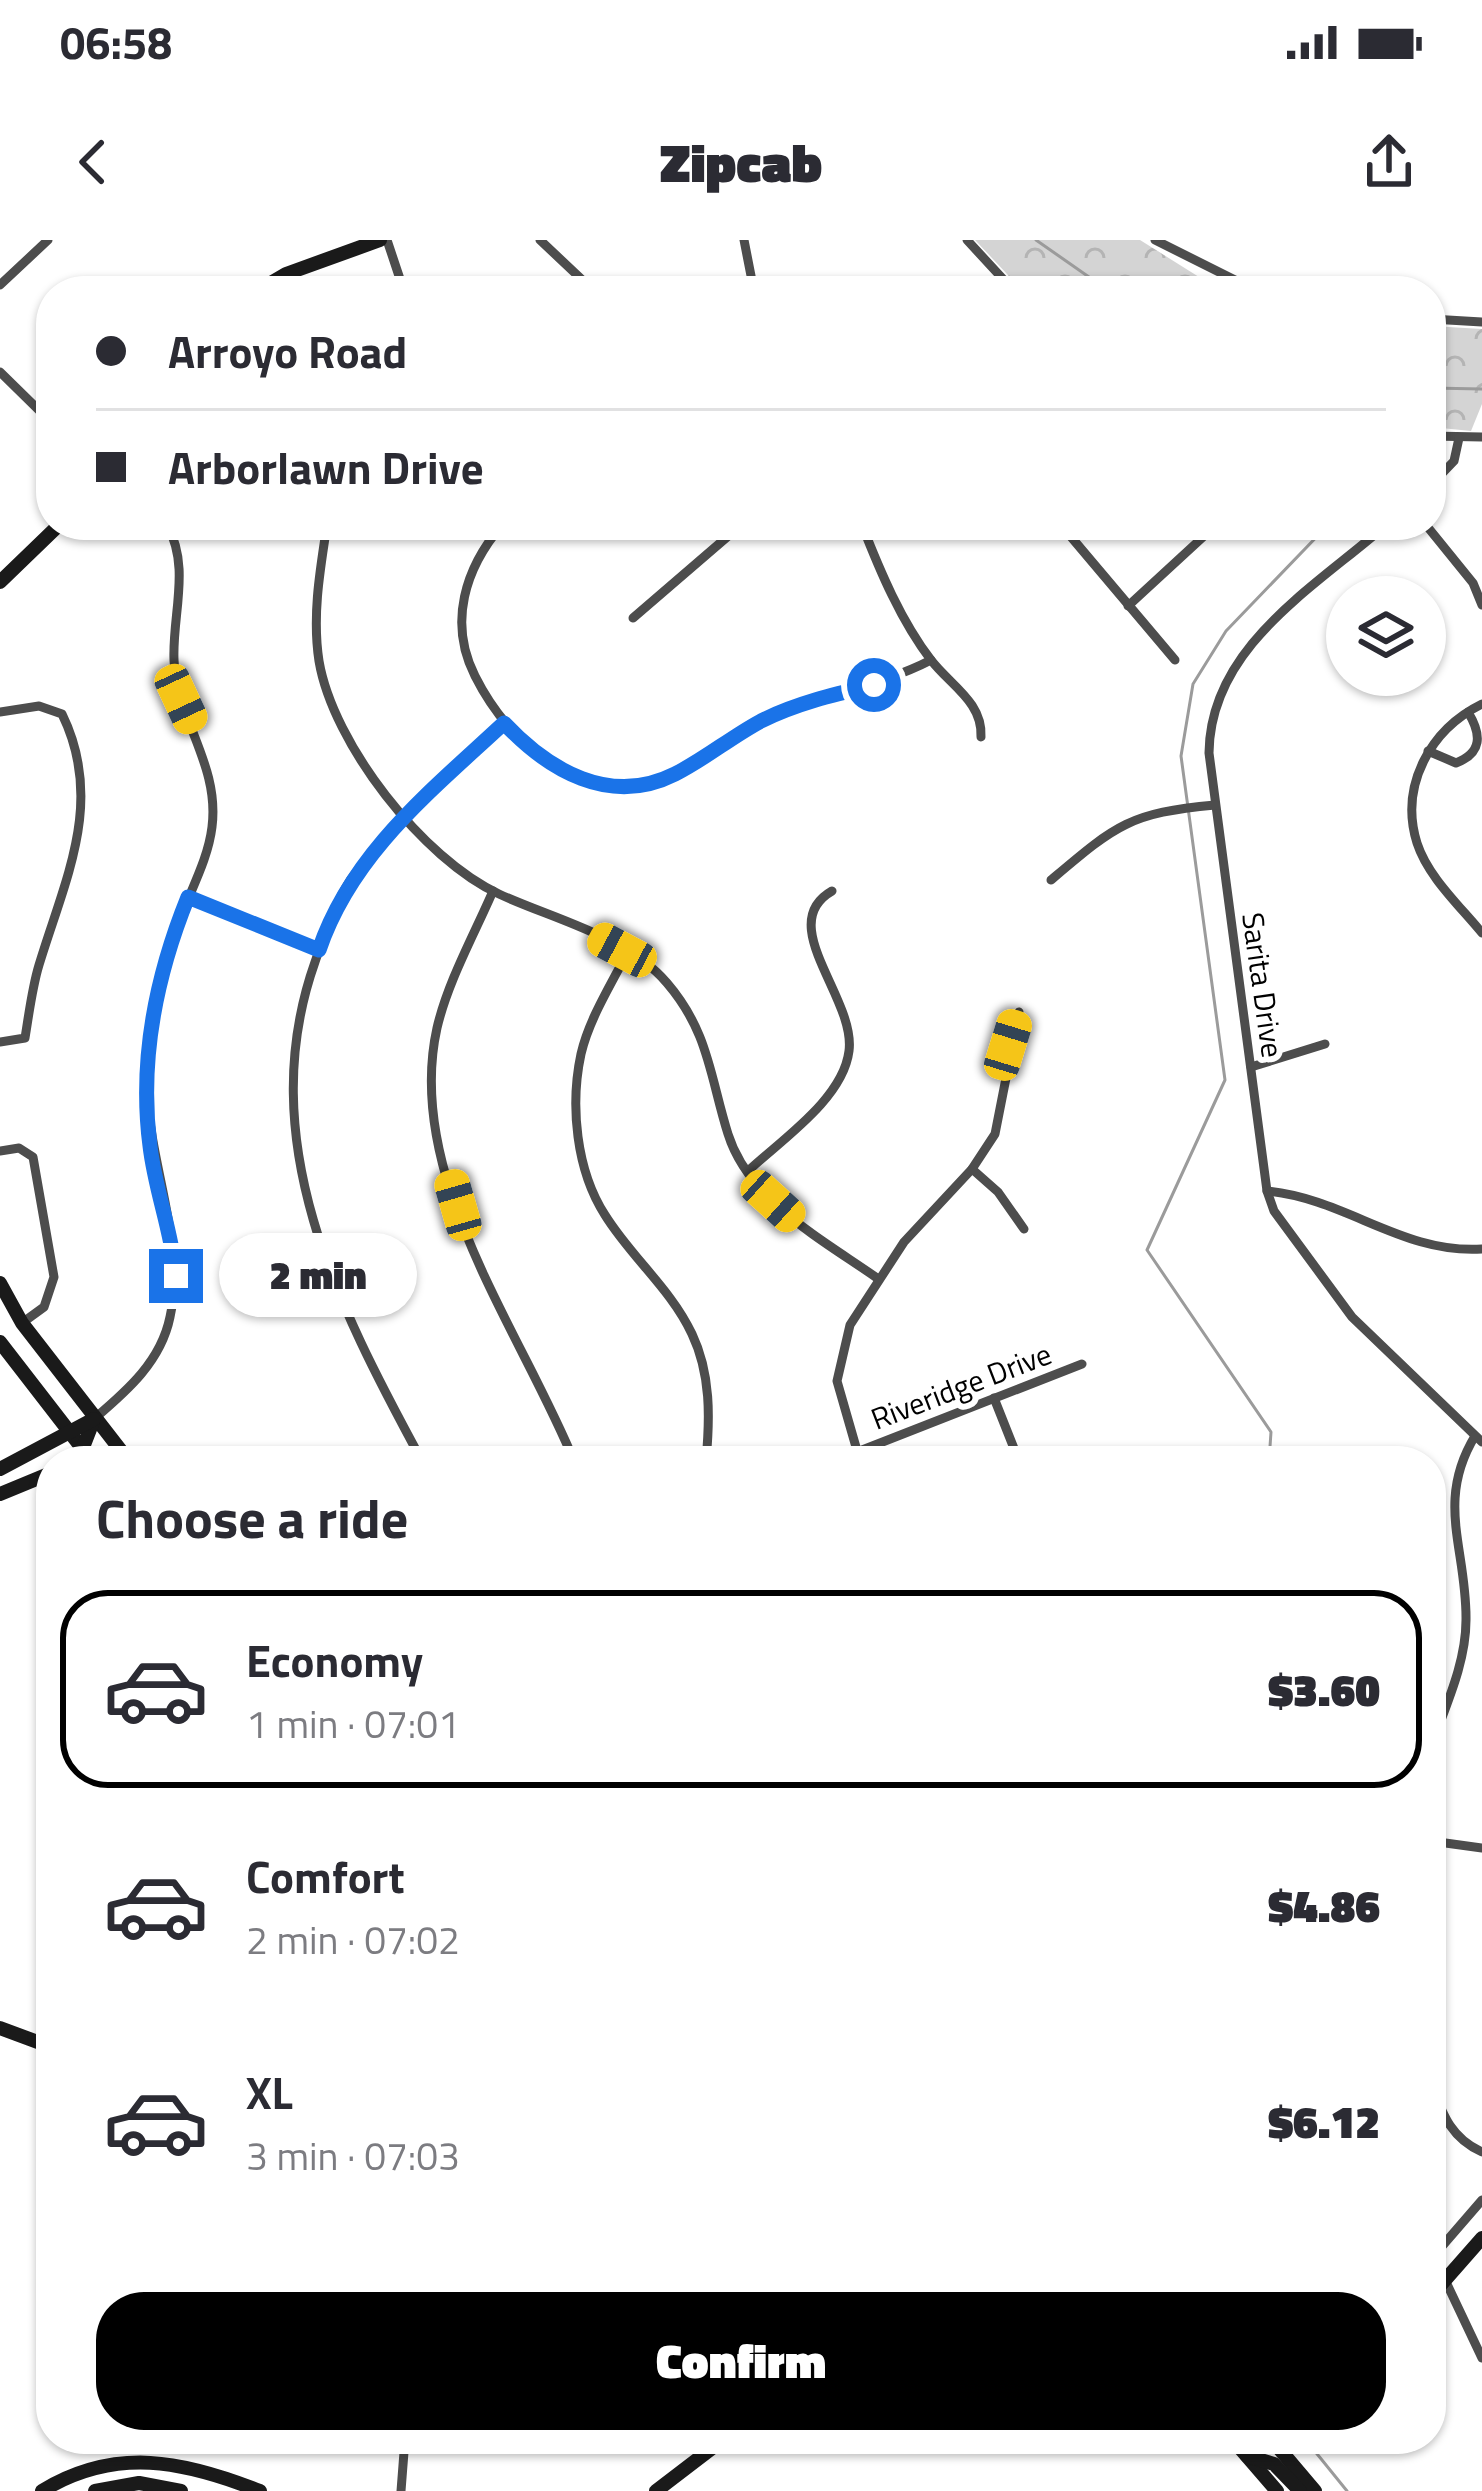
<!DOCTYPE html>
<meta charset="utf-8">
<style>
:root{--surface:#fff;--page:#f7f7f7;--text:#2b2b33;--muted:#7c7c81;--line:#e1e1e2;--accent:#000}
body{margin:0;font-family:"Titillium Web",sans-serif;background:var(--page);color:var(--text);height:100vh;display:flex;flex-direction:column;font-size:45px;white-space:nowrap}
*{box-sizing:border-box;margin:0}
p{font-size:39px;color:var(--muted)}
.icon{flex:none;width:66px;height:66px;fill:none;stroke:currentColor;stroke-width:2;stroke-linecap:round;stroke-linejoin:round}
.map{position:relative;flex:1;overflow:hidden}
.panel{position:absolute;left:36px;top:1206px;width:1410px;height:1008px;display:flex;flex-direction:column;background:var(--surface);border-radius:48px;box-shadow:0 3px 9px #0004}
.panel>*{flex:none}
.hud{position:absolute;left:36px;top:36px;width:1410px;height:264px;border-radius:48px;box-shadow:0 3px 9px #0004;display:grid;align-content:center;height:264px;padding:0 60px;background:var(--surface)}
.tools{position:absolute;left:1326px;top:336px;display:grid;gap:24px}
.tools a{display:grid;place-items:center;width:120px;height:120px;border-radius:50%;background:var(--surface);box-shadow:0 3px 9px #0004;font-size:60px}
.end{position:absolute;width:54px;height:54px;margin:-27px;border:15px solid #1a73e8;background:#fff;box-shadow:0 0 0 6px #fff}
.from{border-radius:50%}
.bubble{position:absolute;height:84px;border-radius:42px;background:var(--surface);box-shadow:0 3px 9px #0004;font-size:39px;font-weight:800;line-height:84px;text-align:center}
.car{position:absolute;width:36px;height:72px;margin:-36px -18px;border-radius:15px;box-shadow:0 0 9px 3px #0007;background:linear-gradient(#f5c518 24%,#345 0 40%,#f5c518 0 76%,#345 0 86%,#f5c518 0)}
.hud b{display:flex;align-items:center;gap:42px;height:114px;font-size:45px}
.hud b+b{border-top:3px solid var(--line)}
.hud i{width:30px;height:30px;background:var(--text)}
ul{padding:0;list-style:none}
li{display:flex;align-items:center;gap:36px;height:198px;margin:0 24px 18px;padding:0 36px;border:6px solid transparent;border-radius:48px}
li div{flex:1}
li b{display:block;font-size:45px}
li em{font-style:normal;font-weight:800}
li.current{border-color:var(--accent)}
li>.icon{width:108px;height:108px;stroke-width:1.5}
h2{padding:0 60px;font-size:54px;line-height:144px}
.action{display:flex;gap:24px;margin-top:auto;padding:24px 60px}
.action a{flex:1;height:138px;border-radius:48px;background:var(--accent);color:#fff;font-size:48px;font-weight:800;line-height:138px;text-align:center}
.status{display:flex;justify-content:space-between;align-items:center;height:84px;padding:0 60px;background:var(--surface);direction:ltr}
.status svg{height:33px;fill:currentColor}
header{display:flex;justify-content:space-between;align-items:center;height:156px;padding:0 60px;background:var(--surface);font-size:54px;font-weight:800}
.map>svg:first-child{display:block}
.park{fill:url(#park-crowns)}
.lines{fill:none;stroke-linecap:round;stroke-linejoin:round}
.stream{stroke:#9b9b9b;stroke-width:3}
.street{stroke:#4d4d4d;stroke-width:9}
.secondary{stroke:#1a1a1a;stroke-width:14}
.route{stroke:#1a73e8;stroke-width:15}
.labels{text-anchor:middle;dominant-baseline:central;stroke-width:12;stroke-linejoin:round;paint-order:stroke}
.street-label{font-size:30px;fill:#000;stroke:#fff}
</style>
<div class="status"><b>06:58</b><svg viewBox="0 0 49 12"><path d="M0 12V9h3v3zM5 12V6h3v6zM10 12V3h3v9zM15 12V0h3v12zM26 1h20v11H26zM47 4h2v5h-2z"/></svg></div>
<header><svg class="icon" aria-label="back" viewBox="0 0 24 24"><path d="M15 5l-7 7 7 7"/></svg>Zipcab<svg class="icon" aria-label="share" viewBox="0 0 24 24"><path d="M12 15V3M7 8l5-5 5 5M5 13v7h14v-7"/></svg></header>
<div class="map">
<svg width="1482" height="2251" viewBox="0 0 1482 2251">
<defs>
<pattern id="park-crowns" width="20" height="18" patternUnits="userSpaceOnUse" patternTransform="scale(3)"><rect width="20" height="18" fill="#d4d4d4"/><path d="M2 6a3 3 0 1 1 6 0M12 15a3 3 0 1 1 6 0" fill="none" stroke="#b4b4b4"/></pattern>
</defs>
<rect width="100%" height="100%" fill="#fff"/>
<g class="park">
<path d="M975,0H1140L1207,42L1233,51H1023Z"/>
<path d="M1431,86L1482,89V164L1471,191L1431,187Z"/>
</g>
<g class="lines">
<g class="stream">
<path d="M1036,0L1109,51"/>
<path d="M1431,148L1482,149"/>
<path d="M1269,1221L1271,1192L1147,1010L1225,840L1181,516L1193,444L1226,391L1328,285"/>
<path d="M1305,2199L1347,2251"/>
</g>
<g class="street">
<path d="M387,0L404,51"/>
<path d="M540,0L594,51"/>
<path d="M744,0L754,51"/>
<path d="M967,0L1014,51"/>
<path d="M1155,0L1257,51"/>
<path d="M0,45L48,0"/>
<path d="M1431,79L1482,82"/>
<path d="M0,132L51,182"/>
<path d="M1431,196L1482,197"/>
<path d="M1431,245L1454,221L1459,198"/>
<path d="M327,285C320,330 312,376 319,421C333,504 423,619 499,654C553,679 627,696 667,743C709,792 710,837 728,894C749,961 823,1000 877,1038"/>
<path d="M502,285C465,328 448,383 475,436C511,508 590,575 674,535C706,519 734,494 768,478C821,454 879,447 931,420"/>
<path d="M862,285C880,331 901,381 931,420C950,445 983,462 981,497"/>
<path d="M1061,285L1175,420"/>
<path d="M1386,285C1314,348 1210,407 1209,513L1267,951L1274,971L1352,1077L1482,1202"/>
<path d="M1426,285L1473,343L1482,365"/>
<path d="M1128,366L1216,285"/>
<path d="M633,378L741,285"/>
<path d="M1482,464C1431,489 1399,545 1417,603C1428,637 1460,666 1482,693"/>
<path d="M0,472L39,466L62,474C105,562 65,639 39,725C32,748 29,774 25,798L0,802"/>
<path d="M1428,511L1456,523C1482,513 1482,495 1468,472"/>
<path d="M1051,640C1116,585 1129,573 1215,565"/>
<path d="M493,651C474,695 448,741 437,788C404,936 521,1091 574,1221"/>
<path d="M188,657L319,710"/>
<path d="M627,713C611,745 589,779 581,814C570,865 576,930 605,975C631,1017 671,1049 692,1094C711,1134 710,1178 706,1221"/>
<path d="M1251,827L1325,804"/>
<path d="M0,911L19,908L33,917L54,1037L44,1067L22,1083"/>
<path d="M972,929L998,952L1024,989"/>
<path d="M748,931C781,900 843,859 849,811C856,758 774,684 832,651"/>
<path d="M1267,951C1347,959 1402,1014 1482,1009"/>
<path d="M994,1158L1019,1221"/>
<path d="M95,1178C128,1150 161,1121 170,1077C187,1003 147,920 147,842C147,788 159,732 179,682C190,651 208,620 212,587C220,524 176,479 174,420C172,375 191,327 167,285"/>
<path d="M857,1212L1082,1124"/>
<path d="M422,1221C338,1066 252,900 315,722C325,693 334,665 351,639C393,579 451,532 504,483"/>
<path d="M860,1221L837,1141L850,1085L904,1002L972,929L995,894L1019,772"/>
<path d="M1431,1507C1445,1467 1466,1424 1466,1380C1467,1310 1435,1262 1475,1196"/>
<path d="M1431,1601L1482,1608"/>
<path d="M1431,1844C1443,1875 1451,1898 1482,1912"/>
<path d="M1431,2019L1482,1960"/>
<path d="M1446,2042L1482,2118"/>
<path d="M401,2251L405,2199"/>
</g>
<g class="secondary">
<path d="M257,51L286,34L380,0"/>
<path d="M0,342L59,285"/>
<path d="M0,1043L22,1083L129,1221"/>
<path d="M0,1102L92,1221"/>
<path d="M68,1221L82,1210L94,1179"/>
<path d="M0,1229L94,1179"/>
<path d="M0,1254L51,1233"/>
<path d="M0,1788L51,1807"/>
<path d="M1431,2056L1482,1998"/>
<path d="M1232,2199L1277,2251"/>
<path d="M1271,2199L1315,2251"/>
<path d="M1247,2216L1274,2224L1300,2251"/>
<path d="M42,2251C116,2206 184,2221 260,2251"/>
<path d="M95,2251L139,2243L181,2251"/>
<path d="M656,2251L724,2199"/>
</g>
</g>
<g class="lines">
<path class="route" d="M176,1036C172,992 155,950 150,906C139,821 156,736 188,657L319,710C352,613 431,551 504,483C548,530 610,567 675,534C705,519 731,497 761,481C797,463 836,454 874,445"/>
</g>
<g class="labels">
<g class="street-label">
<text transform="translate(1263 745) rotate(82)">Sarita Drive</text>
<text transform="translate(961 1146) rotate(-21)">Riveridge Drive</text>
</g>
</g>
</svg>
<div class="tools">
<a><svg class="icon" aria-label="layers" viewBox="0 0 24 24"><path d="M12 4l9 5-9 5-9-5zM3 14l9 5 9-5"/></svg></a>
</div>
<i class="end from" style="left:874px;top:445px"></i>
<i class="end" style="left:176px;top:1036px"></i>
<div class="bubble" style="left:219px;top:993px;width:198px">2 min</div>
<i class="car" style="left:181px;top:459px;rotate:155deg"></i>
<i class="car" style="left:622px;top:710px;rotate:298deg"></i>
<i class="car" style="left:1008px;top:805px;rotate:17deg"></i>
<i class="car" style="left:773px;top:961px;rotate:132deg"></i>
<i class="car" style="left:458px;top:965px;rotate:344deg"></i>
<div class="hud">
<b><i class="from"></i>Arroyo Road</b>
<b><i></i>Arborlawn Drive</b>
</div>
<section class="panel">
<h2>Choose a ride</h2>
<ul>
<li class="current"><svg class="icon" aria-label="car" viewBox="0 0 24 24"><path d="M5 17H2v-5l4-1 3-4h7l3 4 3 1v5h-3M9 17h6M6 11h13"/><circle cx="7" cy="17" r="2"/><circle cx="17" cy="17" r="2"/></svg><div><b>Economy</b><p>1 min · 07:01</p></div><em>$3.60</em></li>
<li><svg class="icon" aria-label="car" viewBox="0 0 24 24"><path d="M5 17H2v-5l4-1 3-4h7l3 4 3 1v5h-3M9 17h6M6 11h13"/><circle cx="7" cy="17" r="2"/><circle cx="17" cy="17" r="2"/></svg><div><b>Comfort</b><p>2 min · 07:02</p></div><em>$4.86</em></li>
<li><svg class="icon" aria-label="car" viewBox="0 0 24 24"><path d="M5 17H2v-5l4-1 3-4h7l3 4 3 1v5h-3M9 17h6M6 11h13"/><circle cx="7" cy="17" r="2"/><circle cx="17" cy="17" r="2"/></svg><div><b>XL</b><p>3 min · 07:03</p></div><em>$6.12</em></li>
</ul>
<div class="action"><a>Confirm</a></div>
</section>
</div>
